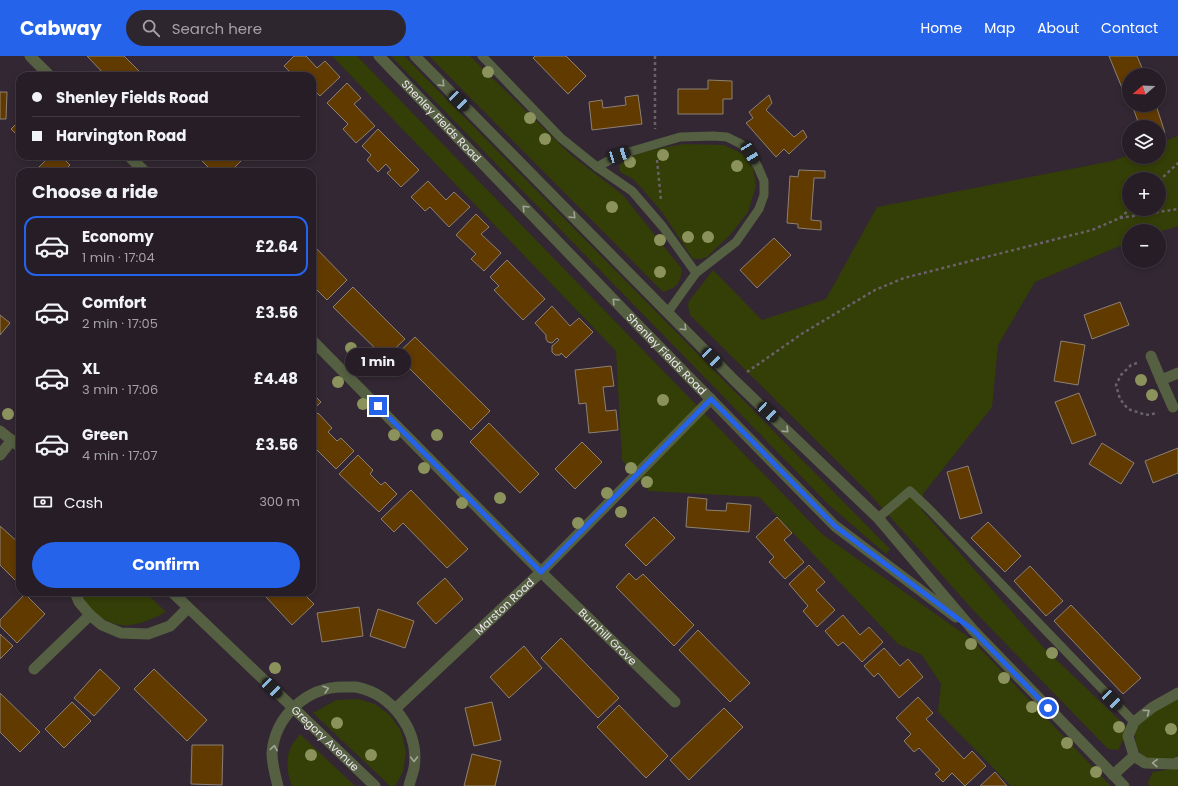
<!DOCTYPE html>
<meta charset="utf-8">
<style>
:root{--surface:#261d26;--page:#2e262e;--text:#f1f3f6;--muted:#a4a2a7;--line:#423b43;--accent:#2563eb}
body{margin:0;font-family:Poppins,sans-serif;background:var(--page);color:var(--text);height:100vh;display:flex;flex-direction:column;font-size:15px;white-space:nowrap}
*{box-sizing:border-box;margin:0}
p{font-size:13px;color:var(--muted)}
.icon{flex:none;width:22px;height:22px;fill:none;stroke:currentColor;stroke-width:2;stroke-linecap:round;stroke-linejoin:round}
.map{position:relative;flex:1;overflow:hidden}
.panel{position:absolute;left:16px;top:112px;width:300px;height:428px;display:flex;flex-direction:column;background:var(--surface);border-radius:12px;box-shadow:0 2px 6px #0003,0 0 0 1px var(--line)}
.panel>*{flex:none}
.banner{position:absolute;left:16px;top:16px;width:300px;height:88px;border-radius:12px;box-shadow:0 2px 6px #0003,0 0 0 1px var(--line);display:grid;align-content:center;height:88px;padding:0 16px;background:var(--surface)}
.needle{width:26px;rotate:251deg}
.buttons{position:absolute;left:1122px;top:12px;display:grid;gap:8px}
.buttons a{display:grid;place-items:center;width:44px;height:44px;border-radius:50%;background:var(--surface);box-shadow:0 2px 6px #0003,0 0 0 1px var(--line);font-size:20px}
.end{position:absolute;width:18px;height:18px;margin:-9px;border:5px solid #2563eb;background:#fff;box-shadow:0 0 0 2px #fff}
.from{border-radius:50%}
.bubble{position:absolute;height:28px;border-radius:14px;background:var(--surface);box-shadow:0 2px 6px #0003,0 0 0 1px var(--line);font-size:13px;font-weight:700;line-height:28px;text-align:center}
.car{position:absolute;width:12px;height:24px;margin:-12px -6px;border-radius:5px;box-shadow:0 0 3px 1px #0007;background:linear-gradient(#222 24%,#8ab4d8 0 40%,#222 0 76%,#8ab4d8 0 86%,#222 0)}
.banner b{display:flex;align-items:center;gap:14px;height:38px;font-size:15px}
.banner b+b{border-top:1px solid var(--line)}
.banner i{width:10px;height:10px;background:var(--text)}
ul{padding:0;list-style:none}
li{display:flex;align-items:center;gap:12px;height:60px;margin:0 8px 6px;padding:0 8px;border:2px solid transparent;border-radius:12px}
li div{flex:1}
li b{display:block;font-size:15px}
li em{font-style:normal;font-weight:700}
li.current{border-color:var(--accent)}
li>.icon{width:36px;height:36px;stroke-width:1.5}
h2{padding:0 16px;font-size:18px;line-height:48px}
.pay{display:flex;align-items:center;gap:10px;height:44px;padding:0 16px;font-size:15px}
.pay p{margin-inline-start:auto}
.action{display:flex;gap:8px;margin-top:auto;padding:8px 16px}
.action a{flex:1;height:46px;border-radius:24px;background:var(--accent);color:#fff;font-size:16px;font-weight:700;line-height:46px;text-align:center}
header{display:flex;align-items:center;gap:24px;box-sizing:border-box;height:56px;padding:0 20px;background:var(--accent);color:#fff}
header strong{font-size:19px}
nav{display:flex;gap:22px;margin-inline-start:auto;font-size:14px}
.search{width:280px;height:36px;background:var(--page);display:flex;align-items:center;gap:10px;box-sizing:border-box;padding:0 14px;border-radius:22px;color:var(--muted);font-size:15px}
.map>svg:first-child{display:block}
.green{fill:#343e07;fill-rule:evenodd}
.building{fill:#613a00;stroke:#8d8175}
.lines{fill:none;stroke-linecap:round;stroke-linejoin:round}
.path{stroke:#6b616b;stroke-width:2.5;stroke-dasharray:3 3;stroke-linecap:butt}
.service{stroke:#556042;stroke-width:9}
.minor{stroke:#556042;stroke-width:11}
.tertiary{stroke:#556042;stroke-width:11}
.tree{fill:#8b925c}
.oneway{stroke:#a2a498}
.route{stroke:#2563eb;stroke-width:5}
.labels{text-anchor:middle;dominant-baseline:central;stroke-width:3.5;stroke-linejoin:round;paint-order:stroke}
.street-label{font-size:11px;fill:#eee7ee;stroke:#322732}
</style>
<header>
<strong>Cabway</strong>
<div class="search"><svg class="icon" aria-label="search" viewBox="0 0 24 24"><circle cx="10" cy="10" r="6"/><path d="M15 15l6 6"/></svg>Search here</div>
<nav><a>Home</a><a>Map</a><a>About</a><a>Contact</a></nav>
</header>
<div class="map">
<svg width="1178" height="730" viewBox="0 0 1178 730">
<rect width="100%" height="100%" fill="#322732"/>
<g class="green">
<path d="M332,0H357L822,478L971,583L1111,730H1011L938,656L941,628L922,599L898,588L759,441L649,435L622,404L616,295Z"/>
<path d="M391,0H404L890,493L886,498L829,449Z"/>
<path d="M429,0H470L571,99L623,139L682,213C680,228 678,231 663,236Z"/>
<path d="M1178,80V170L1159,176V175H1129V186L1035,226L998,289L992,351L923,438L921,453L1043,591L1129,673L1118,694L1108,693L974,555L867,435L690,259L688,250L689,245L713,214L762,264L826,243L877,151L1112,105L1129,99V101H1159V87ZM1129,123H1159V153H1129Z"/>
<path d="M683,88L724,89L743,98L753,112L756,130L748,156L730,179L707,201L701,203H693L662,156L645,136L633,123L620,116L619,110C631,95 665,92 683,88Z"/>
<path d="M80,536H145L166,556C142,568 123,577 99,560C90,553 84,546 80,536Z"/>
<path d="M1178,639V699L1173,703L1147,704L1137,693L1134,675L1141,666Z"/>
<path d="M358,643L375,648L390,659L401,675L406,696L403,716L395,730H390L313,657L336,644Z"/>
<path d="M300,678L355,730H292C287,718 285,703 291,691C293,687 297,682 300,678Z"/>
<path d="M1176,712L1178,713V730H1149L1148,726L1153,716Z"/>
</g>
<g class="building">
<path d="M87,0H124L144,20H106Z"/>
<path d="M294,0H306L317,12L325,5L340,21L320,40L312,32V20H301L300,19L298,20H294L284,10Z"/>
<path d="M535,0H566L586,20L568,38L533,2Z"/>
<path d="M1109,0H1137L1145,19H1129V30L1122,32Z"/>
<path d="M708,24L732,25V43H723V58H678V33H708Z"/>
<path d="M347,27L361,42L354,48L375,70L356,87L343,73L348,68L327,47Z"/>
<path d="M0,36H7L6,63H0Z"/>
<path d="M638,39L642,68L592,74L589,46L602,44L603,52L626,49L625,41Z"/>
<path d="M769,39L772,47L766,54L794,81L803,74L807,81L789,98L784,93L776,101L746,67L753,62L749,56Z"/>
<path d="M1132,49H1156L1165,77L1159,79V71H1140Z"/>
<path d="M20,64V82L11,73Z"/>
<path d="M378,73L419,114L401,131L387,117L391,114L386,108L378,116L367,104L371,99L362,90Z"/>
<path d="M50,100H61L70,109L67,112L71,116H39L36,114Z"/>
<path d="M197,100H239L242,104L230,116H213Z"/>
<path d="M799,114L825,115V122H814L811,164L821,165V174L798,172V168L787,167L790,120L798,121Z"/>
<path d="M428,125L446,144L454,136L470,151L449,171L430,151L425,155L411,141Z"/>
<path d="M476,158L489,171L481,178L501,197L484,215L471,203L476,198L456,179Z"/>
<path d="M774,182L791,199L757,232L740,214Z"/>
<path d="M312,188L347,224L327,244L312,229Z"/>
<path d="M507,204L545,243L523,264L494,234L499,230L490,221Z"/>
<path d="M353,231L405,283L385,302L333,251Z"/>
<path d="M1120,246L1129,269L1092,283L1084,259Z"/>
<path d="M552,250L570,270L579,262L593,276L566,302L561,297L560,299H555L552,296V290L559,284L557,282L552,287L548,286L546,283V279L535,267Z"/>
<path d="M0,259L10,267L0,279Z"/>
<path d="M415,281L490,355L471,374L396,299Z"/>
<path d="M1061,285L1085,289L1078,329L1054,325Z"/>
<path d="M611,310L614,330L603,331L606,355L616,354L618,374L589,377L586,347L579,348L575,314Z"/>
<path d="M312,337L321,346L312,355Z"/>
<path d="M1079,337L1096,379L1072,388L1055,346Z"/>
<path d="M318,357L332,372L328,376L337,385L341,382L354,395L336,413L312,389V363Z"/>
<path d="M489,367L539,418L520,437L470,386Z"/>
<path d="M582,386L602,406L575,433L555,413Z"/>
<path d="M1102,387L1134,407L1121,428L1089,408Z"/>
<path d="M1178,392V417L1153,427L1145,405Z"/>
<path d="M358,399L373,414L370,418L381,429L385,426L397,438L379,456L339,418Z"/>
<path d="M968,410L982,457L960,463L947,416Z"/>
<path d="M411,434L468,493L447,512L403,467L394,476L381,463Z"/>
<path d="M688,441L707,443L706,454L726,455L727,447L751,449L749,476L686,471Z"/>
<path d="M654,461L675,482L646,510L625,489Z"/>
<path d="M777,461L792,477L784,484L804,506L785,523L769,506L774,501L756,481Z"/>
<path d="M988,466L1021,500L1005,516L971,482Z"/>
<path d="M0,470L20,488V519L15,524L0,509Z"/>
<path d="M809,509L825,526L816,534L835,554L817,571L803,555L808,550L789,528Z"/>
<path d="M1030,510L1063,545L1046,560L1014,525Z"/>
<path d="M629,517L636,524L643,518L694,569L674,590L616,531Z"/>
<path d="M445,522L463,543L436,568L417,547Z"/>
<path d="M272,536H302L314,548L292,569L266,541Z"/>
<path d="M25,538L45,558L17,587L0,570V564Z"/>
<path d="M1071,549L1141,622L1123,638L1054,565Z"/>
<path d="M359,551L363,580L322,586L317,557Z"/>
<path d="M378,553L414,565L405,592L370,580Z"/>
<path d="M843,559L860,579L869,571L883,586L862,606L843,586L838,590L825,575Z"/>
<path d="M698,574L750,627L730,646L679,594Z"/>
<path d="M0,578L13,590L0,603Z"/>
<path d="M561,582L619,642L598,662L541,602Z"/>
<path d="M524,590L542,612L509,642L490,621Z"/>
<path d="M884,592L900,610L908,603L923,621L899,642L878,617L874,621L864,610Z"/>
<path d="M100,613L120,632L94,660L74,642Z"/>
<path d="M154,613L207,664L187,685L134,633Z"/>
<path d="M0,637L40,676L20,696L0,676Z"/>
<path d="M918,641L933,657L926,663L964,703L972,695L986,710L965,730L952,717L943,726L935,718L940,714L919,692L914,696L904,685L911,678L896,662Z"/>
<path d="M72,646L91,665L64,692L45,673Z"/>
<path d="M492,646L501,684L474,690L465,652Z"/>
<path d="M619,649L668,700L646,722L597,671Z"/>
<path d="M724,652L743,671L689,724L670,704Z"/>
<path d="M192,689H223L222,729L191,728Z"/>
<path d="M472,698L501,705L495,730H464Z"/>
<path d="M995,716L1007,730H980Z"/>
</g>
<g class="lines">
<g class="path">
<path d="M655,0V73"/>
<path d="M657,104L661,144"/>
<path d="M1159,125L1178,107"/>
<path d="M1120,162L1130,153"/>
<path d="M1137,307L1131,309L1121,319L1116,329L1120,343L1128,353L1146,359L1158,357"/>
<path d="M747,316L803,277L875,234L904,222L1092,174L1120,162L1178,153"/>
</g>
<g class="service">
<path d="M482,0L561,82L597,111L632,135L663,171L696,217L668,256"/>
<path d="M597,111L619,99L680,81L713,80L727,81L741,88L750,97L758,111L764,125V139L759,153L736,186L696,217"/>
<path d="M878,462L910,435L929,453L1134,666"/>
</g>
<g class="minor">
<path d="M30,0L50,20"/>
<path d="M129,100L145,116"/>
<path id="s1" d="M312,284L541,516L675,646"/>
<path d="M1151,300L1161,324"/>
<path d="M1173,351L1161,324L1178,317"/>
<path d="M0,375L20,391"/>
<path d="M0,399L12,384"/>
<path d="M75,536L79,546L90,559L102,569L121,577L148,578L170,570L188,552"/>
<path id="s2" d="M172,536L375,730"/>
<path d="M34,613L90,559"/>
<path d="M1178,637L1153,651L1134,666L1128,680L1134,700L1145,707L1176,708L1178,706"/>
<path id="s3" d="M395,653L541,516L711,343"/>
<path d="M1113,719L1134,700"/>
<path d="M278,730C275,719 272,708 272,697C275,660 307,631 343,631C347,631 352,631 356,631C392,638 420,675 414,712C413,718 410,724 409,730"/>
</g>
<g class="tertiary">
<path id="s4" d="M379,0L638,269L835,470L956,561"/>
<path d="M415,0L735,325L878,462L973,574L1124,730"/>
</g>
</g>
<g class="tree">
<circle cx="488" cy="16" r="6"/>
<circle cx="530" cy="62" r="6"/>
<circle cx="545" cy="83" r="6"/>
<circle cx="663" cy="99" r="6"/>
<circle cx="630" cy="106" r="6"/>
<circle cx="737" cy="110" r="6"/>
<circle cx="612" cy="151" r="6"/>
<circle cx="688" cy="181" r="6"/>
<circle cx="708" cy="181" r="6"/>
<circle cx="660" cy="184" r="6"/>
<circle cx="660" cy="216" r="6"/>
<circle cx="351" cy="292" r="6"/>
<circle cx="374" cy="314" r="6"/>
<circle cx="1141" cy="324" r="6"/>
<circle cx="338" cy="326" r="6"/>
<circle cx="1152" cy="339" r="6"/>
<circle cx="663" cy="344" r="6"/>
<circle cx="363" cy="348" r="6"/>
<circle cx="8" cy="358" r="6"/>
<circle cx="394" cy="379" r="6"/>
<circle cx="437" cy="379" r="6"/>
<circle cx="424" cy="412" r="6"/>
<circle cx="631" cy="412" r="6"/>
<circle cx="647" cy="426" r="6"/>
<circle cx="607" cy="437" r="6"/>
<circle cx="500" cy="442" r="6"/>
<circle cx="462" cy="447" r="6"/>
<circle cx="621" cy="456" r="6"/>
<circle cx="578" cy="467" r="6"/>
<circle cx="971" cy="588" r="6"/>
<circle cx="1052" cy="597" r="6"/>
<circle cx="275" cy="612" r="6"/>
<circle cx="1004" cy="622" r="6"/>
<circle cx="1032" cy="651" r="6"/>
<circle cx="337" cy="667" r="6"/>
<circle cx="1119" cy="671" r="6"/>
<circle cx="1171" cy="673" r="6"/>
<circle cx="1067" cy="687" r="6"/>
<circle cx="311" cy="699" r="6"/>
<circle cx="371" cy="699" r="6"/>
<circle cx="1096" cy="716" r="6"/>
</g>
<defs><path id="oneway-chevron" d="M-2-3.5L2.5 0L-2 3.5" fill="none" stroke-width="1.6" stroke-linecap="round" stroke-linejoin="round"/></defs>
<g class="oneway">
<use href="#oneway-chevron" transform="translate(442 28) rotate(45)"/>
<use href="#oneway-chevron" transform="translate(525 152) rotate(-134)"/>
<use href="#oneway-chevron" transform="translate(573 160) rotate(45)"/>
<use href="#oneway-chevron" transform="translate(615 245) rotate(-134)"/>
<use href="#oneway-chevron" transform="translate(684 272) rotate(46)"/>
<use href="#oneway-chevron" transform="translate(786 374) rotate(44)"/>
<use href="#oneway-chevron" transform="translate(326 633) rotate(-17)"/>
<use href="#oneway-chevron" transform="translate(1147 656) rotate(-37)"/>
<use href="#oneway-chevron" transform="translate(274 692) rotate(-80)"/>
<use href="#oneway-chevron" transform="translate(414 703) rotate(89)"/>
<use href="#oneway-chevron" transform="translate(1155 707) rotate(-178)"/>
</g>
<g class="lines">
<path class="route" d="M378,350L541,516L711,343L835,470L973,574L1048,652"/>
</g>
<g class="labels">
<g class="street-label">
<text stroke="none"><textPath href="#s4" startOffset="90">Shenley Fields Road</textPath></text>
<text stroke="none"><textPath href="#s4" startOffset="414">Shenley Fields Road</textPath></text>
<text stroke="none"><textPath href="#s3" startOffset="150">Marston Road</textPath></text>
<text stroke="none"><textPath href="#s1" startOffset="419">Burnhill Grove</textPath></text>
<text stroke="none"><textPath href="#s2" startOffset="212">Gregory Avenue</textPath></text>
</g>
</g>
</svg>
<div class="buttons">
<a><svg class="needle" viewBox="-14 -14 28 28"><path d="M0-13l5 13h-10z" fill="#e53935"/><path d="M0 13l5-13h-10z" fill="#a4a2a7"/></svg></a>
<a><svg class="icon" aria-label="layers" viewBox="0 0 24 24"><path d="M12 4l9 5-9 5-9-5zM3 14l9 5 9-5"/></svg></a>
<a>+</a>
<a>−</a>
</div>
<i class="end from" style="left:1048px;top:652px"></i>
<i class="end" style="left:378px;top:350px"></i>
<div class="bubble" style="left:345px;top:292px;width:66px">1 min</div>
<i class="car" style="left:459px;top:45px;rotate:135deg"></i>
<i class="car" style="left:750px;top:97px;rotate:149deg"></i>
<i class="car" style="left:619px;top:99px;rotate:73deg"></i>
<i class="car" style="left:712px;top:302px;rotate:136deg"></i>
<i class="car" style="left:768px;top:356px;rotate:133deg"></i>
<i class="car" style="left:272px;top:632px;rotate:134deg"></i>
<i class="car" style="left:1112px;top:644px;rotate:136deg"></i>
<div class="banner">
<b><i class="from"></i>Shenley Fields Road</b>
<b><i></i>Harvington Road</b>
</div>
<section class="panel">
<h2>Choose a ride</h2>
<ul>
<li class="current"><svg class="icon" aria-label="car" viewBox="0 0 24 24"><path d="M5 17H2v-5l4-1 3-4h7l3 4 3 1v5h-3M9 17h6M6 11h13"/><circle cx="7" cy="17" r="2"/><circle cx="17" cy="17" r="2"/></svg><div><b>Economy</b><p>1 min · 17:04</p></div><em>£2.64</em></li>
<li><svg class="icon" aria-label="car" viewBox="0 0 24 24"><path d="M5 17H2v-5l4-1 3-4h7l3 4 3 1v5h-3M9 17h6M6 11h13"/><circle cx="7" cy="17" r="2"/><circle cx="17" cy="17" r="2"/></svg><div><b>Comfort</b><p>2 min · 17:05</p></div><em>£3.56</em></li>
<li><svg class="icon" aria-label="car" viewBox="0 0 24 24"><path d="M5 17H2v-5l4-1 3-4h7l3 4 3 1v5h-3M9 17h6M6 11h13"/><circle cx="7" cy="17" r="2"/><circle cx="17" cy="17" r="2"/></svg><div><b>XL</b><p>3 min · 17:06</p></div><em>£4.48</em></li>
<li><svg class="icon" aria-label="car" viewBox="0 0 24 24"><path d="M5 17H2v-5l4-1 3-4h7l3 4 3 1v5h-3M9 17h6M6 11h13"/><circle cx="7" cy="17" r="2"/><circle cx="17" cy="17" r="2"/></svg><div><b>Green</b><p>4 min · 17:07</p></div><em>£3.56</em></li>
</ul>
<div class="pay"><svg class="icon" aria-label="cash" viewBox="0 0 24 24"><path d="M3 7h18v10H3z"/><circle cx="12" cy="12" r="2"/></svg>Cash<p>300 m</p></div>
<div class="action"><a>Confirm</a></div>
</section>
</div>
